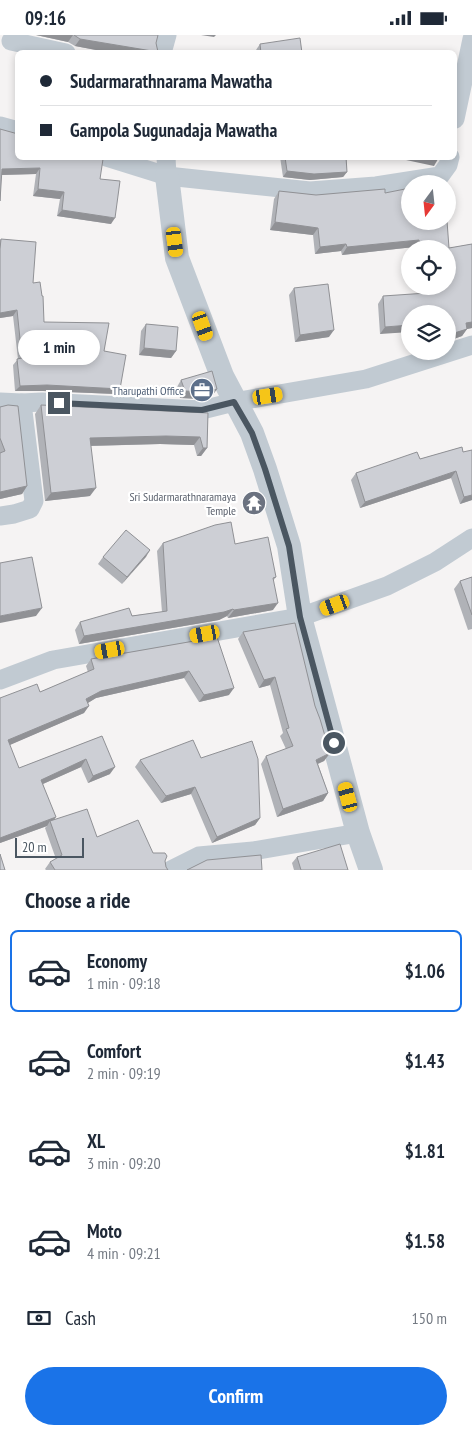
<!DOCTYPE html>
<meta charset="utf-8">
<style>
:root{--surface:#fff;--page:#f6f6f7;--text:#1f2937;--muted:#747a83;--line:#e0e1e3;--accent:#1a73e8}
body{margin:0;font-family:"PT Sans Narrow",sans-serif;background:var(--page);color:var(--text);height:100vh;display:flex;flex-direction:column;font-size:19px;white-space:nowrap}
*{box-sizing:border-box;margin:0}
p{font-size:16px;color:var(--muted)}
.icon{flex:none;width:28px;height:28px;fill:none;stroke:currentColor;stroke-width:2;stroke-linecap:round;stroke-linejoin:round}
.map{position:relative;height:835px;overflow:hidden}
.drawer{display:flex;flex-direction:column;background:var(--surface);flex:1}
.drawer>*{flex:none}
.hud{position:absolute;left:15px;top:15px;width:442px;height:110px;border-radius:8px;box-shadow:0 2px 8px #0003;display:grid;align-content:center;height:110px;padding:0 25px;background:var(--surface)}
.needle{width:32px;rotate:195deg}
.tools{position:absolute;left:401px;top:140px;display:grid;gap:10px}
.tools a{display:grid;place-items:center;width:55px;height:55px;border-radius:50%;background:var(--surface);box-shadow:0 2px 8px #0003;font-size:25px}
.scale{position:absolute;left:15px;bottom:12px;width:69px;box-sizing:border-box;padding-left:5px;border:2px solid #4a5661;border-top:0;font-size:14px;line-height:18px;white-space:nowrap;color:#4a5661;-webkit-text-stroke:4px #fff;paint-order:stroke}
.end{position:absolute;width:22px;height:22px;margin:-11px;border:6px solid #4a5661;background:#fff;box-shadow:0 0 0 2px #fff}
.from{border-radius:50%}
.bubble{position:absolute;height:35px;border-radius:18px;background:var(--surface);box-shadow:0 2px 8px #0003;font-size:16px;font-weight:700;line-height:35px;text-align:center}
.car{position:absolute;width:15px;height:30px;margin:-15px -8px;border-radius:6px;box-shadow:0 0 4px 1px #0007;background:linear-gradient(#f5c518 24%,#345 0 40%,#f5c518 0 76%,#345 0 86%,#f5c518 0)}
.hud b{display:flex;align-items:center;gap:18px;height:48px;font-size:19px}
.hud b+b{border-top:1px solid var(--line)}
.hud i{width:12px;height:12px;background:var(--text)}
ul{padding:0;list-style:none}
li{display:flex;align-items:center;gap:15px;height:82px;margin:0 10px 8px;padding:0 15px;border:2px solid transparent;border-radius:8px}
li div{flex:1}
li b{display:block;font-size:19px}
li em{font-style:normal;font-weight:700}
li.on{border-color:var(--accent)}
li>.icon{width:45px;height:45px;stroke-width:1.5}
h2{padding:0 25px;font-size:22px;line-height:60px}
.pay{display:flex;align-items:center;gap:12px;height:55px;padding:0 25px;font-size:19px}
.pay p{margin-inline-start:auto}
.action{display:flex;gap:10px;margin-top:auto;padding:10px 25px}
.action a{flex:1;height:58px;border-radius:30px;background:var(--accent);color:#fff;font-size:20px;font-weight:700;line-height:58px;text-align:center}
.status{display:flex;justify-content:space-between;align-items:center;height:35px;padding:0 25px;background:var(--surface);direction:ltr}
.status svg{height:14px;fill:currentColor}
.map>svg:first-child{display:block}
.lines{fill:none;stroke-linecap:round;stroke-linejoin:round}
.minor{stroke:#c1cad2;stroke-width:19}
.tertiary{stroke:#c1cad2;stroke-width:24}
.wall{fill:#b0b2b7}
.shaded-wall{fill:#909195}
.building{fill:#cdcfd5;stroke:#909195}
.route{stroke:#4a5661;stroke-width:6}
.labels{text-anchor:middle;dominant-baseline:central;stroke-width:4.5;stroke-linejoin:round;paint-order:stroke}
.service-label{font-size:12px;fill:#4e5e75;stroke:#fff;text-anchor:end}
.worship-label{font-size:12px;fill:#5b616d;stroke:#fff;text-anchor:end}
</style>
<div class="status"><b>09:16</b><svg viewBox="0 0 49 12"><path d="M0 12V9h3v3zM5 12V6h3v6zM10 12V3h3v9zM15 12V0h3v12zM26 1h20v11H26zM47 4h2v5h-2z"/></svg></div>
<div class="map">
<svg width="472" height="835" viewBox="0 0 472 835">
<rect width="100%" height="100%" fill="#f5f3f3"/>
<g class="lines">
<g class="minor">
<path d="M11,6L66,18"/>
<path d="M162,18L167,0"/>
<path d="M455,84L472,4"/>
<path d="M0,91L18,96"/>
<path d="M106,122L167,141L310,156L376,151L440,141L448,130L450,122"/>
<path d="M166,122L167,141"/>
<path d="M0,367L22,368"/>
<path d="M0,481L14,479L30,474L34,466L22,368L42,367L202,375L234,367L366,344L472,310"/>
<path d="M0,645L53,625L300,582L387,551L435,527L472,503"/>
<path d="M171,835L199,821L253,816L358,798"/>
</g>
<path class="tertiary" d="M167,141L177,223L222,341L252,398L265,434L289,511L300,582L358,798L371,835"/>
</g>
<g class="wall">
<path d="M36,0H158L156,8L158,18H112L75,11L68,7Z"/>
<path d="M260,9L302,18H254Z"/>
<path d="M0,94L18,122L100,144L111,189L57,181L60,164L33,161L36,139L2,140Z"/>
<path d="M280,122H346L347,137L343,142L310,145L283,142Z"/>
<path d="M279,156L316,160L385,158L410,186L449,213L472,209V293L467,294L462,301L448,306V279L380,299L378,269L383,261L421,259L420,251H448V214H414V212L342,220L341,216L315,219L313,200L270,195L274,164Z"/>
<path d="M1,204L33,248L44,287L104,316L116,359L43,356H15L13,330L18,324L13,281L0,283V205Z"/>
<path d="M294,253L329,302L295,307L289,260Z"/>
<path d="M146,289L176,316L171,323L139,320L141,296Z"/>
<path d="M181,345L217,354L212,361L201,364L180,363L177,352Z"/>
<path d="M41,370L208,378L207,413L201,421H197L194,410L160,409L91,411L90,461L45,466L35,379Z"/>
<path d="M0,372L27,451L22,459L0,464Z"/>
<path d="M462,412L472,465L460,469L451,443L360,473L351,445L356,438L420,424Z"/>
<path d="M163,508L235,509L276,542L273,546V575L228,583L227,581L219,585L79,609L75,595L80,587L162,577L157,516Z"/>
<path d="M150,515L122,549L98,529L103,522Z"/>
<path d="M472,542V594L468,595L454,554L460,546Z"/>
<path d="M243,597L315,671L330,718L324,726L318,729L328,758L323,766L277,782L261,729L266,721L286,714L280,701L283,698L270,650L259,653L238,604Z"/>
<path d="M217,602L229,660L199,667L184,643L96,663L88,668L84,678L9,710L19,733L102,701L110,739L88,748L81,732L43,749L54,784L97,802L153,818L165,826L166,832L168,835H46L45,834L50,827L56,824L45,793L47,791L0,808V663L40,657L88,637L86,631L91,624Z"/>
<path d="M201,723L260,783L255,790L212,808L191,759L161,768L135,732L140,725Z"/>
<path d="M297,822L348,835H294L292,828Z"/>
</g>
<g class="shaded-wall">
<path d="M36,0H73L68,7Z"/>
<path d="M201,0H216L214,2Z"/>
<path d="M80,4L158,17L112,18L75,11Z"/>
<path d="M408,122H432L438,124L434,131L406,125Z"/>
<path d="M40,133L36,139L0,140L2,134Z"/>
<path d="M287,136L347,137L343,142L310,145L283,142Z"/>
<path d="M38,154L64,157L60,164L33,161Z"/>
<path d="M62,175L115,183L111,189L57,181Z"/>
<path d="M275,187L318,193L313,200L270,195Z"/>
<path d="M419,205L414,212L342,220L347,212Z"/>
<path d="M346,209L341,216L315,219L320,212Z"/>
<path d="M17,275L13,281L0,283V278Z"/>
<path d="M472,287V293L467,294L462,301L448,306V300L466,288Z"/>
<path d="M410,290V297L380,299L385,292Z"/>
<path d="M334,295L329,302L295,307L300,300Z"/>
<path d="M144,313L176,316L171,323L139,320Z"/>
<path d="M47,350L120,354L116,359L43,356H15L20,351Z"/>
<path d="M217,354L212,361L201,364L180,363L185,356Z"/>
<path d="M166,401L200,402L194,410L160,409L84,411L90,403Z"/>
<path d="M203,413H207L201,421H197Z"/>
<path d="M456,436L451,443L360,473L365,467Z"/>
<path d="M27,451L22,459L0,464V457Z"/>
<path d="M96,453L90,461L45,466L51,458Z"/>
<path d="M472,460V465L460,469L464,462Z"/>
<path d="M150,515L146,522L122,549L127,542Z"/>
<path d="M278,568L273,575L228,583L234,575Z"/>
<path d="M42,573L36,581L0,588V581Z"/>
<path d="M233,574L227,581L219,585L79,609L84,601Z"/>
<path d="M189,636L184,643L96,663L81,672L86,664L101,656Z"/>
<path d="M275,642L270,650L259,653L264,645Z"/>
<path d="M234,653L229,660L199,667L204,660Z"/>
<path d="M89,671L84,678L3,713L8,705Z"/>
<path d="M330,718L324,726L310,732L316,725Z"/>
<path d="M86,724L81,732L36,752L41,745Z"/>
<path d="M115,732L110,739L88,748L93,741Z"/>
<path d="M195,752L191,759L161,768L166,761Z"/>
<path d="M328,758L323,766L277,782L283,774Z"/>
<path d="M56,782L51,789L50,786L47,791L0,808V803Z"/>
<path d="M260,783L255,790L212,808L217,802Z"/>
</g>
<g class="building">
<path d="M74,0H158L156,8L158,17L80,4Z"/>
<path d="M300,3L302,18H261L260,9Z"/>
<path d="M0,94L18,99V122H102L103,124L100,144L120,146L115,183L62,175L64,157L38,154L40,133L2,134L0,166Z"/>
<path d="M285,122H346L347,137L314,139L287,136Z"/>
<path d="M410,153V186H447L449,213L472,209V287L466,288L467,294L448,300V279H410V290L385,292L383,261L427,258L426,251H448V214H420L419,205L347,212L346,209L320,212L318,193L275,187L279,156L316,160L385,154V158Z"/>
<path d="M1,204L36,207L33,248L40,247L42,261H43L44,287L109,288L104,316L126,320L120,354L47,350L20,351L17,324L22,323L17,275L0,278V214Z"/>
<path d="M328,249L334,295L300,300L294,253Z"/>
<path d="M146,289L178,292L176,316L144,313Z"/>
<path d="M212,336L217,354L206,357L185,356L181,345Z"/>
<path d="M8,370L18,371L27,451L0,457V418L5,416L0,403V372Z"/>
<path d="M41,370L208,378L207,413H203L200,402L166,401L90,403L96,453L51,458Z"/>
<path d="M462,412L463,417L472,415V460L464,462L456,436L365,467L356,438L417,417L420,424Z"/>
<path d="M231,487L235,509L268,502L276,542L273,543L278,568L234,575L233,574L224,577L84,601L80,587L129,573L132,581L167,576L163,508L215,490Z"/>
<path d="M126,495L150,515L127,542L103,522Z"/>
<path d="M32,522L42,573L0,581V528Z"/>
<path d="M472,542V580L460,546Z"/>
<path d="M295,588L315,671L320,684L330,718L316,725L328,758L283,774L266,721L293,711L286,694L289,693L275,642L264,645L243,597Z"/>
<path d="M217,602L234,653L204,660L189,636L101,656L86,664L89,671L8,705L19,733L102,701L115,732L93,741L86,724L41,745L56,782L0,803V663L37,649L40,657L94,634L91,624Z"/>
<path d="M193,705L201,723L252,706L258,724L260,783L217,802L195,752L166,761L140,725Z"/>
<path d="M87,774L97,802L138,785L153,818H165L167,821L165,826L166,832L168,835H55L50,827L62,820L50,786Z"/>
<path d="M340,809L348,835H301L297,822Z"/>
<path d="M0,819L5,835H0Z"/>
<path d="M261,820L262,835H187L207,825Z"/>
</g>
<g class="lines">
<path class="route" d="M59,368L202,375L234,367L252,398L265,434L289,511L300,582L334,708"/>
</g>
<defs>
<g id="office-disc" transform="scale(1.25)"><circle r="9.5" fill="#5c6f8a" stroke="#fff"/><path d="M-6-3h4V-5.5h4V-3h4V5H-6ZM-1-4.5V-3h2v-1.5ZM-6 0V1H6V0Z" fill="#fff"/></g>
<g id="temple-disc" transform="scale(1.25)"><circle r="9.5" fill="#6b7280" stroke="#fff"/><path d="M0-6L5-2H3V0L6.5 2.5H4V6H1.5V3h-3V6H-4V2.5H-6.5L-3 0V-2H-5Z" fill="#fff"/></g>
</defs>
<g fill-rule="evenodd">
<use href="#office-disc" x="202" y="355"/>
<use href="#temple-disc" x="254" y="468"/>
</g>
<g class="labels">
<g class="service-label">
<text x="184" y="355">Tharupathi Office</text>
</g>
<g class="worship-label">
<text x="236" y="461">Sri Sudarmarathnaramaya<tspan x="236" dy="14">Temple</tspan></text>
</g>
</g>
</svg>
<div class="tools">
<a><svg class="needle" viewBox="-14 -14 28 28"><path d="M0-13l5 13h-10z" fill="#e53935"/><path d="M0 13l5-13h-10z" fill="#747a83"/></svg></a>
<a><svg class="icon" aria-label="locate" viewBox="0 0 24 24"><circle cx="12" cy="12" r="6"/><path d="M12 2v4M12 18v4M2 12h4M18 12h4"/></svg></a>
<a><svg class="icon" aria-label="layers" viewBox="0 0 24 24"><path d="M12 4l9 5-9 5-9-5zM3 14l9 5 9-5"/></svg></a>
</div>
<div class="scale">20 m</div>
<i class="end from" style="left:334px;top:708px"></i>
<i class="end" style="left:59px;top:368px"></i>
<div class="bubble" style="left:18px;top:295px;width:82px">1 min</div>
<i class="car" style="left:175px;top:207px;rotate:173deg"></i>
<i class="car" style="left:203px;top:291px;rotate:160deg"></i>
<i class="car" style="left:268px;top:361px;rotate:81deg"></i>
<i class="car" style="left:335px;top:570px;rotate:250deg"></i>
<i class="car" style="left:205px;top:599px;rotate:260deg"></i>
<i class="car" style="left:110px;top:615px;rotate:260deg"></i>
<i class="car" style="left:348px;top:762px;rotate:345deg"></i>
<div class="hud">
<b><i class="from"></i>Sudarmarathnarama Mawatha</b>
<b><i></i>Gampola Sugunadaja Mawatha</b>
</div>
</div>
<section class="drawer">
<h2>Choose a ride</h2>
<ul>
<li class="on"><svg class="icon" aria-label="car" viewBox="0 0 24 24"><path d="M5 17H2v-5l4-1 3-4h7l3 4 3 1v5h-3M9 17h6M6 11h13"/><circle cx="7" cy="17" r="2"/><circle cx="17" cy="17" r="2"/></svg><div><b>Economy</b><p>1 min · 09:18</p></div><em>$1.06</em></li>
<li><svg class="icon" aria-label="car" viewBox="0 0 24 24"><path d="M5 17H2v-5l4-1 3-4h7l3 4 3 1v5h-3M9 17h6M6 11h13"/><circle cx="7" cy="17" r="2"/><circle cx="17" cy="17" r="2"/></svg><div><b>Comfort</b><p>2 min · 09:19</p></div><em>$1.43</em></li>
<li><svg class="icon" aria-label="car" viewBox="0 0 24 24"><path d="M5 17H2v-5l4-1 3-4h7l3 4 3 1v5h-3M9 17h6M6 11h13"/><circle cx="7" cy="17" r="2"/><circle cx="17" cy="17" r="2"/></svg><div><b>XL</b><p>3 min · 09:20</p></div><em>$1.81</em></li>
<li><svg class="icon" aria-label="car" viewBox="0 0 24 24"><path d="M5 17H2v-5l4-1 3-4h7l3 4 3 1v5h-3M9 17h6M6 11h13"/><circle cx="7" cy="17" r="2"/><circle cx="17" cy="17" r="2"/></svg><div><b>Moto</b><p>4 min · 09:21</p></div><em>$1.58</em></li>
</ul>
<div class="pay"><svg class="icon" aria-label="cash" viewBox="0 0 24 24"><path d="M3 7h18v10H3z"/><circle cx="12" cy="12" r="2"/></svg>Cash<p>150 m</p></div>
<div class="action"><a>Confirm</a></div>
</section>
